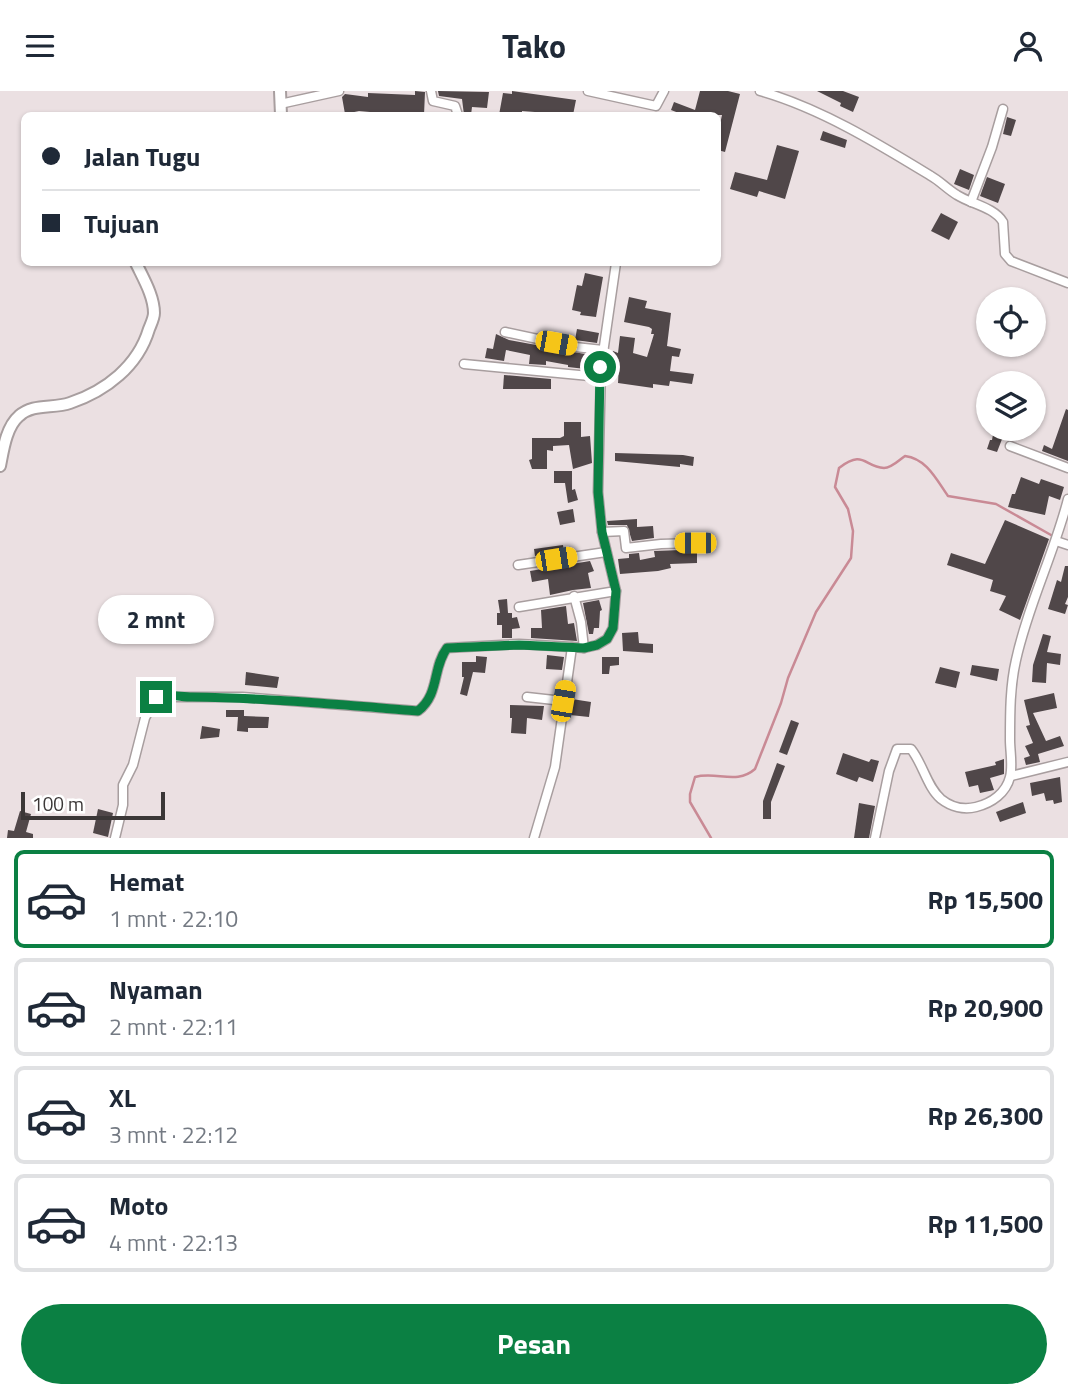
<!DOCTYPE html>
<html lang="id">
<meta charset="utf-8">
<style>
:root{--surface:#fff;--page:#f6f6f7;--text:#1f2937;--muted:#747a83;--line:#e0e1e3;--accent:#0b8043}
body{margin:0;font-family:"Titillium Web",sans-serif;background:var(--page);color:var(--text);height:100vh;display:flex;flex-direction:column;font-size:26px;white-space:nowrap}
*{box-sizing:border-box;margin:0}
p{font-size:23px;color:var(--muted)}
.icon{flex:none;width:38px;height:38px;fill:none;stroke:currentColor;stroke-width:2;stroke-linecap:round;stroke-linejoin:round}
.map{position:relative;height:747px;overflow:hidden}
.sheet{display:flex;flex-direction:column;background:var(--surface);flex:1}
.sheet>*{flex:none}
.guide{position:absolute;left:21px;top:21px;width:700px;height:154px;border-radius:10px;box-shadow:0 2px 5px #0004;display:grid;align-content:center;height:154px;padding:0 21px;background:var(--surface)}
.tools{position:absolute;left:976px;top:196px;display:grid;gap:14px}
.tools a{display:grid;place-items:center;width:70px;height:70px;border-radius:50%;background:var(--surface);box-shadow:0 2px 5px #0004;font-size:35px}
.scale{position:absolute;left:21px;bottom:18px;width:144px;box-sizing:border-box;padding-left:7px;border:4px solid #3b3737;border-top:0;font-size:19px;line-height:24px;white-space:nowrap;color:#3b3737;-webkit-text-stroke:5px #fff;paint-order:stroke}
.end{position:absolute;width:32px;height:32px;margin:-16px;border:9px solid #0b8043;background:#fff;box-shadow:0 0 0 4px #fff}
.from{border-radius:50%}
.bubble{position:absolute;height:49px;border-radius:24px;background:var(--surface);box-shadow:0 2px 5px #0004;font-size:23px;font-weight:700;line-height:49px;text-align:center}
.car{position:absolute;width:21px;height:42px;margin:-21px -10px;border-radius:9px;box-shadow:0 0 5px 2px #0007;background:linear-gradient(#f5c518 24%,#345 0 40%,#f5c518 0 76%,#345 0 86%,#f5c518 0)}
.guide b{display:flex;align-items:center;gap:24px;height:66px;font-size:26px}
.guide b+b{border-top:2px solid var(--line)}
.guide i{width:18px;height:18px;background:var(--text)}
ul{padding:12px 0 0;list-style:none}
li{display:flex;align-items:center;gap:21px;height:98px;margin:0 14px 10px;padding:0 7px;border:4px solid var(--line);border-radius:10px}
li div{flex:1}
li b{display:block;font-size:26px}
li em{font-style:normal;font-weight:700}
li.active{border-color:var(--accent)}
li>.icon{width:63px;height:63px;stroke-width:1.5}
.action{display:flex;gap:14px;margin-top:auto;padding:14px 21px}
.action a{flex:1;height:80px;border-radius:42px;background:var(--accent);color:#fff;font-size:28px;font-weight:700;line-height:80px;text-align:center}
header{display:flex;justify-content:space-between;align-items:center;height:91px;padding:0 21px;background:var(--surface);font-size:32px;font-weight:700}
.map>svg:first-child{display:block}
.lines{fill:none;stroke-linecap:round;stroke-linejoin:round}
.stream{stroke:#c98a95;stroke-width:2.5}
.building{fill:#504749}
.street-casing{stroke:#a89e9f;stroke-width:11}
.secondary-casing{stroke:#a89e9f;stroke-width:14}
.street{stroke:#fff;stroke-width:8}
.secondary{stroke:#fff;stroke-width:10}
.route{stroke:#0b8043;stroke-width:9}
</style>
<header><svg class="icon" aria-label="menu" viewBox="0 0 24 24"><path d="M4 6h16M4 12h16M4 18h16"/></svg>Tako<svg class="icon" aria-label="person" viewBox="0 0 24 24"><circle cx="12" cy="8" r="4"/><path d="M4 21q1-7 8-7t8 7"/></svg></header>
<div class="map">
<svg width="1068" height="747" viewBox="0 0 1068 747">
<rect width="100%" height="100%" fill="#ebe0e2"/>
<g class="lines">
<path class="stream" d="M711,747L690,711V703L695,686C716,680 737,694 755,678L781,612L788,587L816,521L851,467L853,440L848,418L835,396L839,377C864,358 864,376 884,377C892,377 899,369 905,365C927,368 936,388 948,405L996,413L1051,444"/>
</g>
<g class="building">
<path d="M415,0L425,1L424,24H370V21L359,20L345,23L342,6L345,3L368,6V2L415,4Z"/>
<path d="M438,0L489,1L487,17L472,16L471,24H464L462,8L439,5Z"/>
<path d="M512,0L576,9L573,24L522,20V24H499L503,2L512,3Z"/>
<path d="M700,0H728L740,3L725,61L718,59V43L722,24H684L671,19L674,11L695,19Z"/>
<path d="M817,0H843L859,6L853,21L840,15L841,12Z"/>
<path d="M1007,26L1016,29L1011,45L1003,43Z"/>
<path d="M823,40L847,49L845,57L820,49Z"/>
<path d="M777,54L799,60L785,108L759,100L757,106L730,98L735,81L767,89Z"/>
<path d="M960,78L974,84L969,99L954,93Z"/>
<path d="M987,86L1005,93L998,112L980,105Z"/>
<path d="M941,122L958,131L949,149L931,140Z"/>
<path d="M585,182L603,186L596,226L580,224L581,221L572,219L577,194L582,195Z"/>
<path d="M629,206L647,210L645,217L671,222L667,255L681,258L679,266L672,265L670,280L694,283L692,293L670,290L669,295L653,293V297L618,292L619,273L610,269L613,260L618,262L620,245L635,247L633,262L647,266L654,243H651L652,238L649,236L624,231Z"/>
<path d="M577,238L599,242L597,252L575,249Z"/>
<path d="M496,243L509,249L596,265L594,279L568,276V274L546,270V274L529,273L530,264L506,259L504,270L485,267L487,257L493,258Z"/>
<path d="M504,284L551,288V298H503Z"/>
<path d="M1066,318L1068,319V370L1042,360L1044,354L1052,358Z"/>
<path d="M564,331H581V346L590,345L592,372L573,378L569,354L553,355V360L547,359V378H532L529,369L532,368V347H560L564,345Z"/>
<path d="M994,338H1006L997,361L987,358L990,349H992Z"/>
<path d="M615,362L683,364L694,366L693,375L680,373V376L615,370Z"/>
<path d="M554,380H572V399L575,398L578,409L568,412L565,392H554Z"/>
<path d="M1021,386L1039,393L1041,388L1064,396L1060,409L1049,405L1045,424L1008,416L1012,403H1015Z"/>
<path d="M573,418L575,431L560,434L557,421Z"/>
<path d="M637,428V436L653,435L654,447L632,450L627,434H608L607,430Z"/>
<path d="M1005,429L1049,448L1020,529L999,519L1006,505L990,500L993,489L947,474L951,462L985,473Z"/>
<path d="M563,454L564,461L535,465L534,458Z"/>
<path d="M681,459L697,460V472L670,473L671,477L658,480L620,483L618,468L629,467V463L639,462L640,469L655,466L654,460Z"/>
<path d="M590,470L594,480L588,482L591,497L573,499L550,504L548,488L532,491L530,480Z"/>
<path d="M1065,475H1068V506L1065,513L1068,514L1065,523L1048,518L1057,489L1061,491Z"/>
<path d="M507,508L508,522H512V527L517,526L520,537L512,538V547H502V534H497V522H500L498,509Z"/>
<path d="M599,509L602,519L600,520L599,537H594L593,543H589L583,512Z"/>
<path d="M566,515L568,533L574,532L577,550L531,547V537H542L541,519Z"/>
<path d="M638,541L639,552L653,553V562L623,560L622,542Z"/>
<path d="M1043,543L1051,545L1047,561L1061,563L1060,574L1047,572L1046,592L1032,591L1033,574Z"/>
<path d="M547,564L564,566L562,579L546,578Z"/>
<path d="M476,565L487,566L485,582L473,581L467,605L460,603L464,586H462V571H476Z"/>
<path d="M602,566H619V574L610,575L609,583H602Z"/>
<path d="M972,574L999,578L997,590L970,584Z"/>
<path d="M940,576L960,581L956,597L935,592Z"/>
<path d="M246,581L279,586L277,597L245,594Z"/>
<path d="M1054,602L1057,617L1033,622L1046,650L1060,645L1064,655L1038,663L1040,671L1026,674L1024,667L1030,665L1025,655L1033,652L1026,635L1030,634L1024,609Z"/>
<path d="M572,608L591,611L589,626L570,624Z"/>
<path d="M510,614L544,615L542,629L527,627L526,643L511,642L512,627H510Z"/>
<path d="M226,619H244V625L269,626L268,637H248V641L237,640L238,626H226Z"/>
<path d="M791,629L799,632L787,664L779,661Z"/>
<path d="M202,635L220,638L219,646L200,648Z"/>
<path d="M843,662L869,671L871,668L879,670L873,691L859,686L857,691L836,683Z"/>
<path d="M1004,668V683L990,687L994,699L980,702L978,694L969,696L965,681L996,674L995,671Z"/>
<path d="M777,672L785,675L771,711V728H763V710Z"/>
<path d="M1060,686L1062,711L1054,713L1053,709L1046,710L1044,702L1032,705L1030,692Z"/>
<path d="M1023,711L1026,722L1000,731L996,721Z"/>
<path d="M859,712L875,715L869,747H854Z"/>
<path d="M98,718L113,722L108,746L93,742Z"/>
<path d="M20,720L31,723L26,741L33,743V747H7L8,739L14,740Z"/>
</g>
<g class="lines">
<g class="street-casing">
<g id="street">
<path d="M431,0L433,10L455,15L458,24"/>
<path d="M588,0L656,15L664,0"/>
<path d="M760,0C820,17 877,52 931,85C940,90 947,98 957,104C971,113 994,116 1003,131L1005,163L1011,170L1068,192"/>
<path d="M280,13L339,0"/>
<path d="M971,111L992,56L1003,18"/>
<path d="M505,241L575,256L603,259"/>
<path d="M464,273L600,286"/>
<path d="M1010,355L1068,377"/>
<path d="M602,441L624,440L626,457L661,453L695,452"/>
<path d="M1056,450L1068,454"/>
<path d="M518,474L606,461"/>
<path d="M574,505L581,531L584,557"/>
<path d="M519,516L616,500"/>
<path d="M527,606L563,610"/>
<path d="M1011,685L1068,671"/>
<path d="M115,747L123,714V694L133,674L145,627L156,606L161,604L175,606H242L418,620C440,603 432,577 447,557L519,553L572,556"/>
<path d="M534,747L555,676L572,556L584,557L597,554L607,548L613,537L616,500L602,441L598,401L601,276L616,172"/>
<path d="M875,747L889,680L897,658H911C923,673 927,696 941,708C951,716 964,719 976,716C992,712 1006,702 1010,686C1013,675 1010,660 1010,649C1010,622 1010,595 1016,569C1028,514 1054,463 1068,408"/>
</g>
</g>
<g class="secondary-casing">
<g id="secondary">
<path d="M280,0L281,24"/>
<path d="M0,375C3,360 6,336 19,325C33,312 53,318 70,312C106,300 138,275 149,238C151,233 154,227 154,222C154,205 143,187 136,172"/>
</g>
</g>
<use href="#street" class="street"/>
<use href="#secondary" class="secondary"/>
</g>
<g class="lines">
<path class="route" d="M156,606C165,602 181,606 192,606C268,607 343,614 418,620C440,603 432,577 447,557L519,554L584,557L597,554L607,548L613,537L616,500L602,441L598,401L600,276"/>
</g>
</svg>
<div class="tools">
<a><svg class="icon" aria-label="locate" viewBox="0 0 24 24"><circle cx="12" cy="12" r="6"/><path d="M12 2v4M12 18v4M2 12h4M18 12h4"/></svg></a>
<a><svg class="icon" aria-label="layers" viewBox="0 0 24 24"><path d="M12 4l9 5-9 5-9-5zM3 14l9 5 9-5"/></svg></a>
</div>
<div class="scale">100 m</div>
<i class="end from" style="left:600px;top:276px"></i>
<i class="end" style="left:156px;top:606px"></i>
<div class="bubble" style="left:98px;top:504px;width:116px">2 mnt</div>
<i class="car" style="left:556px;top:252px;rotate:100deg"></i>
<i class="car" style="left:695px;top:452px;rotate:270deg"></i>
<i class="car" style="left:556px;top:468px;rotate:81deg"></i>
<i class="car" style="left:563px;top:610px;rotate:10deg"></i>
<div class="guide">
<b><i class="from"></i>Jalan Tugu</b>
<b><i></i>Tujuan</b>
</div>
</div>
<section class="sheet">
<ul>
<li class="active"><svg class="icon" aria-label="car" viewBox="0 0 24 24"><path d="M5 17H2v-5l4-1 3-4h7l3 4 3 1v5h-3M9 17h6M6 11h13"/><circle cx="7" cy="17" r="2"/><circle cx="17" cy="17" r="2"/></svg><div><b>Hemat</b><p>1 mnt · 22:10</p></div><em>Rp 15,500</em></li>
<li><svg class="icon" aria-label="car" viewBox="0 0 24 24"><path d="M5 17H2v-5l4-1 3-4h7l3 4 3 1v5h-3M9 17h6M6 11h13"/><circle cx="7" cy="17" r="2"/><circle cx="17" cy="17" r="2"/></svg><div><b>Nyaman</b><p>2 mnt · 22:11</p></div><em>Rp 20,900</em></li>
<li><svg class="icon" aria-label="car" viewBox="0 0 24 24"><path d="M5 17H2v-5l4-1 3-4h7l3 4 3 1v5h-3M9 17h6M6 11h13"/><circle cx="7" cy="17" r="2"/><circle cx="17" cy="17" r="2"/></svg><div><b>XL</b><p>3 mnt · 22:12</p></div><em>Rp 26,300</em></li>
<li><svg class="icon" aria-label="car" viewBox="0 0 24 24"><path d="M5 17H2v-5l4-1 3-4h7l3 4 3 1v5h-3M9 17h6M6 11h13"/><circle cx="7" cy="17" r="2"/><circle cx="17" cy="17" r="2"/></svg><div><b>Moto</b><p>4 mnt · 22:13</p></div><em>Rp 11,500</em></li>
</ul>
<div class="action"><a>Pesan</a></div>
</section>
